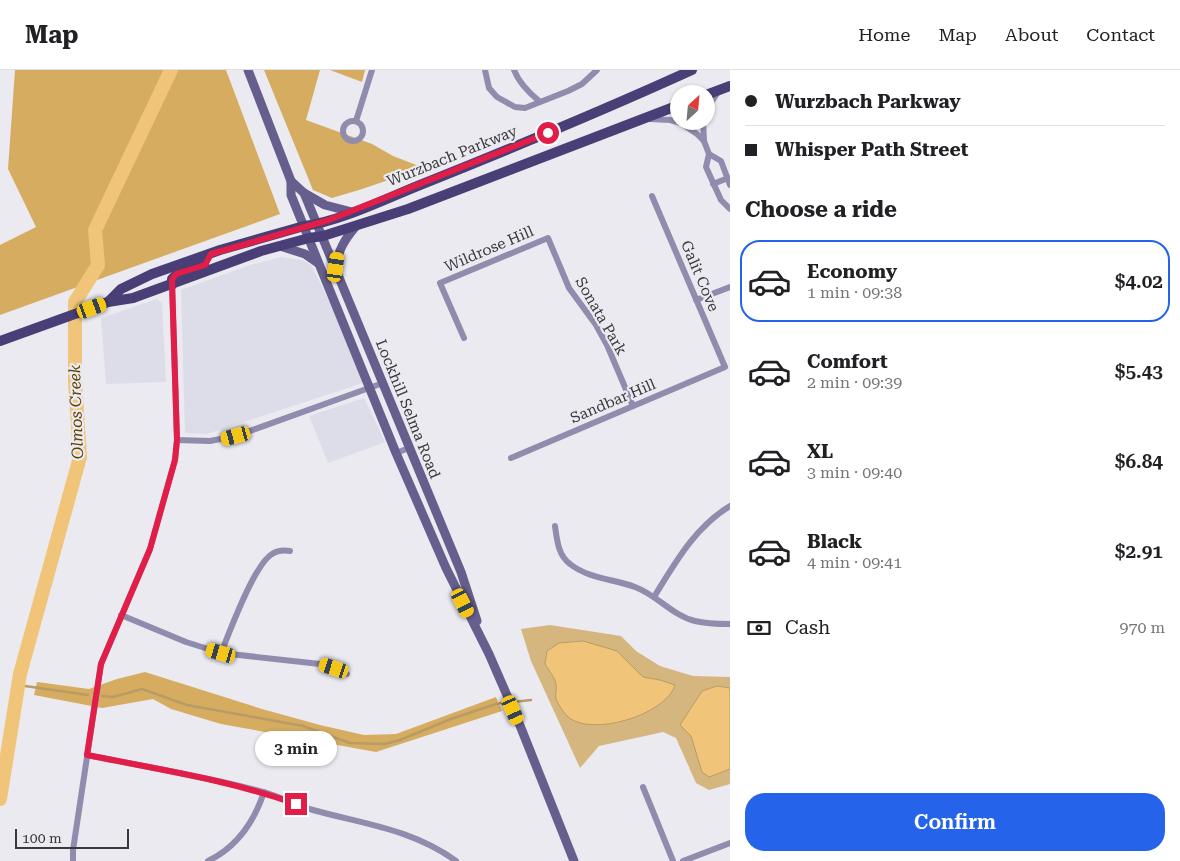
<!DOCTYPE html>
<meta charset="utf-8">
<style>
:root{--surface:#fff;--page:#f2f2f2;--text:#202124;--muted:#757577;--line:#e0e0e0;--accent:#2563eb}
body{margin:0;font-family:"Roboto Serif",serif;background:var(--page);color:var(--text);height:100vh;display:flex;flex-direction:column;font-size:19px;white-space:nowrap}
*{box-sizing:border-box;margin:0}
p{font-size:16px;color:var(--muted)}
.icon{flex:none;width:28px;height:28px;fill:none;stroke:currentColor;stroke-width:2;stroke-linecap:round;stroke-linejoin:round}
.map{position:relative;flex:1;overflow:hidden}
.sheet{display:flex;flex-direction:column;background:var(--surface);width:450px}
.sheet>*{flex:none}
.top-card{display:grid;align-content:center;height:110px;padding:0 15px;background:var(--surface)}
.needle{width:32px;rotate:26deg}
.tools{position:absolute;left:670px;top:15px;display:grid;gap:10px}
.tools a{display:grid;place-items:center;width:45px;height:45px;border-radius:50%;background:var(--surface);box-shadow:0 1px 4px #0004;font-size:25px}
.scale{position:absolute;left:15px;bottom:12px;width:114px;box-sizing:border-box;padding-left:5px;border:2px solid #39383b;border-top:0;font-size:14px;line-height:18px;white-space:nowrap;color:#39383b;-webkit-text-stroke:4px #ebeaf0;paint-order:stroke}
.end{position:absolute;width:22px;height:22px;margin:-11px;border:6px solid #e11d48;background:#fff;box-shadow:0 0 0 2px #fff}
.from{border-radius:50%}
.bubble{position:absolute;height:35px;border-radius:18px;background:var(--surface);box-shadow:0 1px 4px #0004;font-size:16px;font-weight:600;line-height:35px;text-align:center}
.car{position:absolute;width:15px;height:30px;margin:-15px -8px;border-radius:6px;box-shadow:0 0 4px 1px #0007;background:linear-gradient(#f5c518 24%,#345 0 40%,#f5c518 0 76%,#345 0 86%,#f5c518 0)}
.top-card b{display:flex;align-items:center;gap:18px;height:48px;font-size:19px}
.top-card b+b{border-top:1px solid var(--line)}
.top-card i{width:12px;height:12px;background:var(--text)}
ul{padding:0;list-style:none}
li{display:flex;align-items:center;gap:15px;height:82px;margin:0 10px 8px;padding:0 5px;border:2px solid transparent;border-radius:20px}
li div{flex:1}
li b{display:block;font-size:19px}
li em{font-style:normal;font-weight:600}
li.current{border-color:var(--accent)}
li>.icon{width:45px;height:45px;stroke-width:1.5}
h2{padding:0 15px;font-size:22px;line-height:60px}
.pay{display:flex;align-items:center;gap:12px;height:55px;padding:0 15px;font-size:19px}
.pay p{margin-inline-start:auto}
.cta{display:flex;gap:10px;margin-top:auto;padding:10px 15px}
.cta a{flex:1;height:58px;border-radius:20px;background:var(--accent);color:#fff;font-size:20px;font-weight:600;line-height:58px;text-align:center}
header{display:flex;align-items:center;gap:30px;box-sizing:border-box;height:70px;padding:0 25px;background:var(--surface);border-bottom:1px solid var(--line)}
header strong{font-size:24px}
nav{display:flex;gap:28px;margin-inline-start:auto;font-size:18px}
main{display:flex;flex:1;min-height:0}
.map>svg:first-child{display:block}
.built{fill:#dddce9}
.green{fill:#d5b67f}
.forest{fill:#d6ac60}
.water{fill:#f0c579;stroke:#b99b66}
.lines{fill:none;stroke-linecap:round;stroke-linejoin:round}
.stream{stroke:#b99b66;stroke-width:2.5}
.river{stroke:#f0c579;stroke-width:14}
.street{stroke:#908cad;stroke-width:6}
.secondary{stroke:#665f8d;stroke-width:9}
.primary{stroke:#493f76;stroke-width:10}
.route{stroke:#e11d48;stroke-width:6}
.labels{text-anchor:middle;dominant-baseline:central;stroke-width:4.5;stroke-linejoin:round;paint-order:stroke}
.street-label{font-size:15px;fill:#39383b;stroke:#ebeaf0}
.water-label{font-size:16px;font-style:italic;fill:#5e4201;stroke:#ebeaf0}
</style>
<header>
<strong>Map</strong>
<nav><a>Home</a><a>Map</a><a>About</a><a>Contact</a></nav>
</header>
<main>
<div class="map">
<svg width="730" height="791" viewBox="0 0 730 791">
<rect width="100%" height="100%" fill="#ebeaf0"/>
<g class="built">
<path d="M281,187L302,190L311,195L336,245L363,313L207,364L185,363L181,220L247,196Z"/>
<path d="M157,229L162,233L166,312L106,314L101,248Z"/>
<path d="M364,328L385,372L328,393L309,346Z"/>
</g>
<path class="green" d="M550,555L621,566L636,581L660,596L693,606L730,607V714L709,720L696,713L676,668L663,662L599,676L580,698L531,591L521,559Z"/>
<g class="forest">
<path d="M15,0H226L280,144L0,245V175L36,157L8,99Z"/>
<path d="M264,0H320L306,50L372,74L393,86L424,98L359,120L332,128L313,120Z"/>
<path d="M330,0H365L362,12Z"/>
<path d="M145,602L262,639L320,655L364,665L396,664L496,627L502,641L376,682L221,654L171,639L153,629L102,638L34,625L37,612L89,619L117,609Z"/>
</g>
<g class="water">
<path d="M583,571L617,581L643,607L660,610L675,615C666,645 590,668 567,646C563,642 558,634 556,629C555,625 557,619 556,614C555,607 548,600 545,594L547,581L559,573Z"/>
<path d="M717,616L730,618V699L709,707L702,702L691,666L680,655L702,621Z"/>
</g>
<g class="lines">
<g class="stream">
<path d="M18,615L88,625"/>
<path d="M102,626L113,627L142,619L187,635L303,656L350,673L385,674L400,670L451,649L496,634L507,632"/>
<path d="M513,632L531,630"/>
</g>
<path class="river" d="M0,729L20,604L80,387L75,311V232L98,195L95,160L171,0"/>
<g class="street">
<path d="M485,0L489,18L497,27L515,37L525,38L568,21L582,14L597,0"/>
<path d="M514,0C519,13 528,22 539,31"/>
<path d="M706,40L718,22"/>
<path d="M650,49L670,50L681,53L697,64L704,71L709,84L721,91L730,115"/>
<circle cx="353" cy="61" r="10"/>
<path d="M356,51L372,0"/>
<path d="M703,51L704,71"/>
<path d="M709,84L706,97L721,130L730,139"/>
<path d="M713,114L728,108"/>
<path d="M696,230L730,217"/>
<path d="M464,268L440,213L548,168L569,218L596,255L607,275L633,336"/>
<path d="M177,370L210,371L236,366L383,313"/>
<path d="M396,383L409,378"/>
<path d="M511,388L725,297L652,126"/>
<path d="M555,456C557,470 558,485 570,494C589,509 614,509 635,517C657,525 673,546 695,551C707,554 719,554 730,554"/>
<path d="M654,527C675,493 695,457 730,436"/>
<path d="M121,545L186,572L221,583L320,594L347,604"/>
<path d="M221,583C230,561 254,495 272,484C278,480 283,480 290,481"/>
<path d="M87,685C145,697 205,706 263,722C280,727 296,735 313,740C363,754 412,759 456,791"/>
<path d="M643,717L673,791"/>
<path d="M73,791V780L101,594L150,479L175,390L177,370L172,215"/>
<path d="M208,791C237,777 254,752 264,722"/>
<path d="M683,791L730,773"/>
</g>
<g class="secondary">
<path d="M248,0L291,111V125L396,383L446,498L489,584L519,653L574,791"/>
<path d="M291,111L304,123L461,502L477,551"/>
<path d="M304,123L325,135L352,142"/>
<path d="M280,176L305,184L318,193"/>
<path d="M336,197C338,180 345,169 356,156"/>
</g>
<g class="primary">
<path d="M706,25L730,16"/>
<path d="M172,215V209L176,205L204,195"/>
<path d="M108,232L121,219L152,204L220,180L304,156C342,151 389,127 425,113C515,77 604,40 692,0"/>
<path d="M0,271L108,232L133,228L261,181L309,168L323,166L408,139L679,35"/>
</g>
</g>
<g class="lines">
<path class="route" d="M296,734C229,710 157,699 87,685L101,594L150,479L175,390L177,370L172,210L176,204L205,195L211,184L329,150L548,63"/>
</g>
<g class="labels">
<g class="street-label">
<text transform="translate(452 86) rotate(-22)">Wurzbach Parkway</text>
<text transform="translate(489 179) rotate(-23)">Wildrose Hill</text>
<text transform="translate(700 206) rotate(67)">Galit Cove</text>
<text transform="translate(601 246) rotate(60)">Sonata Park</text>
<text transform="translate(613 331) rotate(-23)">Sandbar Hill</text>
<text transform="translate(408 339) rotate(68)">Lockhill Selma Road</text>
</g>
<g class="water-label">
<text transform="translate(76 342) rotate(-92)">Olmos Creek</text>
</g>
</g>
</svg>
<div class="tools">
<a><svg class="needle" viewBox="-14 -14 28 28"><path d="M0-13l5 13h-10z" fill="#e53935"/><path d="M0 13l5-13h-10z" fill="#757577"/></svg></a>
</div>
<div class="scale">100 m</div>
<i class="end from" style="left:548px;top:63px"></i>
<i class="end" style="left:296px;top:734px"></i>
<div class="bubble" style="left:255px;top:661px;width:82px">3 min</div>
<i class="car" style="left:336px;top:197px;rotate:8deg"></i>
<i class="car" style="left:92px;top:238px;rotate:70deg"></i>
<i class="car" style="left:236px;top:366px;rotate:255deg"></i>
<i class="car" style="left:463px;top:533px;rotate:153deg"></i>
<i class="car" style="left:221px;top:583px;rotate:286deg"></i>
<i class="car" style="left:334px;top:598px;rotate:288deg"></i>
<i class="car" style="left:513px;top:640px;rotate:156deg"></i>
</div>
<section class="sheet">
<div class="top-card">
<b><i class="from"></i>Wurzbach Parkway</b>
<b><i></i>Whisper Path Street</b>
</div>
<h2>Choose a ride</h2>
<ul>
<li class="current"><svg class="icon" aria-label="car" viewBox="0 0 24 24"><path d="M5 17H2v-5l4-1 3-4h7l3 4 3 1v5h-3M9 17h6M6 11h13"/><circle cx="7" cy="17" r="2"/><circle cx="17" cy="17" r="2"/></svg><div><b>Economy</b><p>1 min · 09:38</p></div><em>$4.02</em></li>
<li><svg class="icon" aria-label="car" viewBox="0 0 24 24"><path d="M5 17H2v-5l4-1 3-4h7l3 4 3 1v5h-3M9 17h6M6 11h13"/><circle cx="7" cy="17" r="2"/><circle cx="17" cy="17" r="2"/></svg><div><b>Comfort</b><p>2 min · 09:39</p></div><em>$5.43</em></li>
<li><svg class="icon" aria-label="car" viewBox="0 0 24 24"><path d="M5 17H2v-5l4-1 3-4h7l3 4 3 1v5h-3M9 17h6M6 11h13"/><circle cx="7" cy="17" r="2"/><circle cx="17" cy="17" r="2"/></svg><div><b>XL</b><p>3 min · 09:40</p></div><em>$6.84</em></li>
<li><svg class="icon" aria-label="car" viewBox="0 0 24 24"><path d="M5 17H2v-5l4-1 3-4h7l3 4 3 1v5h-3M9 17h6M6 11h13"/><circle cx="7" cy="17" r="2"/><circle cx="17" cy="17" r="2"/></svg><div><b>Black</b><p>4 min · 09:41</p></div><em>$2.91</em></li>
</ul>
<div class="pay"><svg class="icon" aria-label="cash" viewBox="0 0 24 24"><path d="M3 7h18v10H3z"/><circle cx="12" cy="12" r="2"/></svg>Cash<p>970 m</p></div>
<div class="cta"><a>Confirm</a></div>
</section>
</main>
